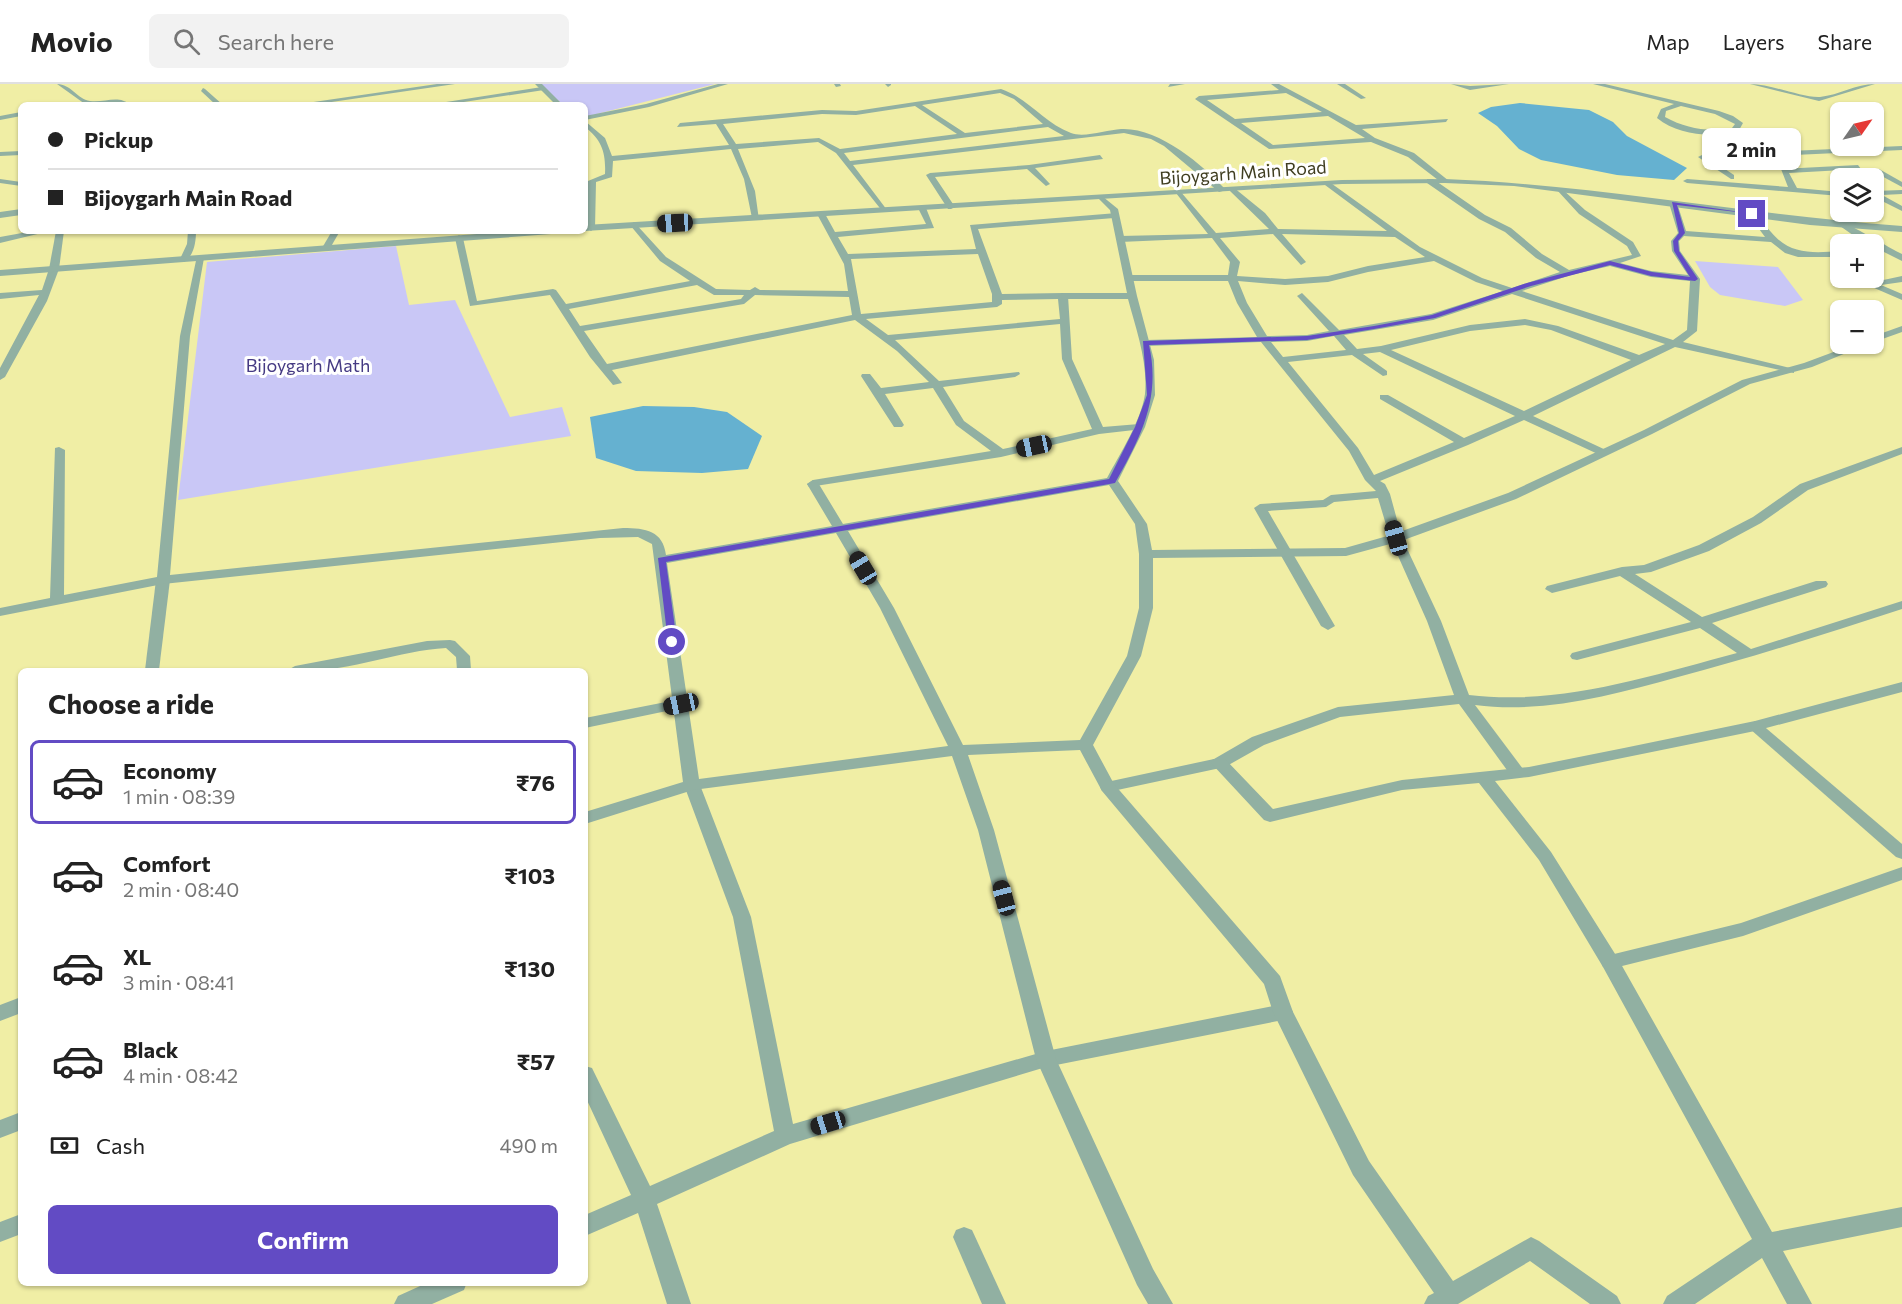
<!DOCTYPE html>
<meta charset="utf-8">
<style>
:root{--surface:#fff;--page:#f2f2f2;--text:#222;--muted:#767676;--line:#e0e0e0;--accent:#624bc4}
body{margin:0;font-family:Commissioner,sans-serif;background:var(--page);color:var(--text);height:100vh;display:flex;flex-direction:column;font-size:22px;white-space:nowrap}
*{box-sizing:border-box;margin:0}
p{font-size:20px;color:var(--muted)}
.icon{flex:none;width:33px;height:33px;fill:none;stroke:currentColor;stroke-width:2;stroke-linecap:round;stroke-linejoin:round}
.map{position:relative;flex:1;overflow:hidden}
.panel{position:absolute;left:18px;top:584px;width:570px;height:618px;display:flex;flex-direction:column;background:var(--surface);border-radius:9px;box-shadow:0 2px 4px #0004}
.panel>*{flex:none}
.hud{position:absolute;left:18px;top:18px;width:570px;height:132px;border-radius:9px;box-shadow:0 2px 4px #0004;display:grid;align-content:center;height:132px;padding:0 30px;background:var(--surface)}
.needle{width:39px;rotate:56deg}
.fabs{position:absolute;left:1830px;top:18px;display:grid;gap:12px}
.fabs a{display:grid;place-items:center;width:54px;height:54px;border-radius:9px;background:var(--surface);box-shadow:0 2px 4px #0004;font-size:30px}
.end{position:absolute;width:27px;height:27px;margin:-14px;border:8px solid #624bc4;background:#fff;box-shadow:0 0 0 3px #fff}
.from{border-radius:50%}
.bubble{position:absolute;height:42px;border-radius:9px;background:var(--surface);box-shadow:0 2px 4px #0004;font-size:20px;font-weight:700;line-height:42px;text-align:center}
.car{position:absolute;width:18px;height:36px;margin:-18px -9px;border-radius:8px;box-shadow:0 0 4px 2px #0007;background:linear-gradient(#222 24%,#8ab4d8 0 40%,#222 0 76%,#8ab4d8 0 86%,#222 0)}
.hud b{display:flex;align-items:center;gap:21px;height:57px;font-size:22px}
.hud b+b{border-top:2px solid var(--line)}
.hud i{width:15px;height:15px;background:var(--text)}
ul{padding:0;list-style:none}
li{display:flex;align-items:center;gap:18px;height:84px;margin:0 12px 9px;padding:0 18px;border:3px solid transparent;border-radius:9px}
li div{flex:1}
li b{display:block;font-size:22px}
li em{font-style:normal;font-weight:700}
li.on{border-color:var(--accent)}
li>.icon{width:54px;height:54px;stroke-width:1.5}
h2{padding:0 30px;font-size:27px;line-height:72px}
.pay{display:flex;align-items:center;gap:15px;height:66px;padding:0 30px;font-size:22px}
.pay p{margin-inline-start:auto}
.cta{display:flex;gap:12px;margin-top:auto;padding:12px 30px}
.cta a{flex:1;height:69px;border-radius:9px;background:var(--accent);color:#fff;font-size:24px;font-weight:700;line-height:69px;text-align:center}
header{display:flex;align-items:center;gap:36px;box-sizing:border-box;height:84px;padding:0 30px;background:var(--surface);border-bottom:2px solid var(--line)}
header strong{font-size:28px}
nav{display:flex;gap:33px;margin-inline-start:auto;font-size:21px}
.search{width:420px;height:54px;background:var(--page);display:flex;align-items:center;gap:15px;box-sizing:border-box;padding:0 21px;border-radius:9px;color:var(--muted);font-size:22px}
.map>svg:first-child{display:block}
.green{fill:#c9c7f6}
.water{fill:#65b1d0}
.lines{fill:none;stroke-linecap:round;stroke-linejoin:round}
.service{fill:#91b0a2;fill-rule:evenodd}
.minor{fill:#91b0a2;fill-rule:evenodd}
.tertiary{fill:#91b0a2;fill-rule:evenodd}
.route{fill:#624bc4}
.labels{text-anchor:middle;dominant-baseline:central;stroke-width:6;stroke-linejoin:round;paint-order:stroke}
.far-street-label{font-size:18px;fill:#3f3d20;stroke:#fff}
.far-park-label{font-size:18px;fill:#453a83;stroke:#fff}
</style>
<header>
<strong>Movio</strong>
<div class="search"><svg class="icon" aria-label="search" viewBox="0 0 24 24"><circle cx="10" cy="10" r="6"/><path d="M15 15l6 6"/></svg>Search here</div>
<nav><a>Map</a><a>Layers</a><a>Share</a></nav>
</header>
<div class="map">
<svg width="1902" height="1220" viewBox="0 0 1902 1220">
<rect width="100%" height="100%" fill="#f0eea5"/>
<g class="green">
<path d="M536,0H715L585,33V21H564Z"/>
<path d="M396,162L409,221L455,216L510,333L562,323L571,352L178,416L207,178Z"/>
<path d="M1695,177L1778,183L1803,216L1785,222L1720,211L1710,203Z"/>
</g>
<g class="water">
<path d="M1520,19L1589,26L1613,38L1627,52L1687,84L1674,96L1617,91L1541,76L1519,65L1497,42L1478,29L1491,23Z"/>
<path d="M643,322L694,323L727,328L762,352L748,385L702,389L636,387L596,374L590,333Z"/>
</g>
<g class="lines">
<g class="service">
<path d="M57,0C71,0 77,15 90,17C105,19 118,10 131,21L85,20Z"/>
<path d="M437,0H455L311,21H293Z"/>
<path d="M834,0H840L841,2L836,3Z"/>
<path d="M885,0H891V1L888,3Z"/>
<path d="M1170,0H1185L1168,3Z"/>
<path d="M1271,0H1279L1356,41L1448,35L1446,38L1362,45L1375,54L1414,69L1449,97L1442,99L1408,73L1371,58L1269,65L1195,15L1199,12L1279,6ZM1286,9L1322,28L1235,35L1207,16ZM1328,32L1365,54L1273,61L1241,39Z"/>
<path d="M1337,0H1345L1366,14L1361,15Z"/>
<path d="M542,3L544,6L444,21H427Z"/>
<path d="M203,4L205,5L223,21H216L201,7Z"/>
<path d="M21,28V32L0,36V32Z"/>
<path d="M1902,62V66L1710,75L1734,91V95H1731L1698,73L1702,71Z"/>
<path d="M21,67V71L0,72V68Z"/>
<path d="M1100,71L1103,75L1035,84L1050,100L1046,102L1027,85L935,93L955,123L951,125H948L926,91L930,89L1029,81Z"/>
<path d="M1858,81L1861,85L1789,89L1797,104L1840,108V112L1687,99L1683,97L1687,95L1788,103L1781,85Z"/>
<path d="M1879,85L1902,98V103L1876,89Z"/>
<path d="M0,95L21,98V102L0,99Z"/>
<path d="M1427,95H1433L1485,131L1511,144L1542,170L1569,186L1632,171L1627,162L1579,130L1557,106L1561,104L1585,126L1633,158L1641,172L1620,179L1651,187L1688,191L1672,167L1671,157L1678,149L1669,119L1673,117L1677,119L1686,147L1765,153L1748,130L1752,127C1760,132 1765,142 1771,148C1790,171 1813,169 1840,167V173H1798L1785,169L1771,158L1684,152L1679,157L1680,167L1700,195L1697,247L1683,258L1794,285V289L1675,263L1533,332L1608,367V371H1600L1524,336L1468,361L1380,397L1385,400L1390,410L1402,454L1441,537L1469,611C1560,622 1650,592 1737,569L1700,544L1577,576L1572,575L1570,572L1572,569L1691,538L1620,492L1552,509L1545,505L1547,502L1622,483L1644,481L1699,461L1753,433L1800,400L1902,363V370L1808,406L1761,439L1709,467L1651,488L1635,490L1702,533L1816,497H1826L1828,500L1826,503L1712,539L1751,565L1902,517V525C1828,549 1754,573 1678,593C1612,611 1544,630 1475,621L1526,689L1518,694L1512,693L1459,620L1340,633L1264,661L1225,683L1108,708L1102,707L1100,703L1102,699L1214,675L1252,653L1338,623L1454,611L1427,537L1390,454L1378,414L1334,418L1326,423L1268,427L1335,542L1328,546L1321,542L1254,424L1260,420L1323,416L1331,411L1376,407L1365,396L1349,367L1261,258L1146,262L1141,259L1146,256L1257,253L1237,219L1228,197H1129L1124,194L1129,191H1228L1230,178L1212,154L1120,158L1116,155L1120,152L1208,150L1176,109L1180,107L1216,149L1269,145L1230,107V103H1233L1265,129L1278,145L1387,147L1325,101V97H1328L1420,163L1482,194L1512,204L1560,188L1536,174L1505,148L1479,135L1427,99ZM1273,150L1301,181L1306,178L1282,150L1395,153L1425,173L1368,182L1328,192L1285,195L1237,192L1240,178L1220,154ZM1434,177L1476,198L1503,207L1431,230L1339,246L1302,209L1297,212L1299,214L1329,247L1307,251L1267,252L1247,219L1238,197L1285,201L1328,198L1368,188ZM1610,182L1651,193L1690,197L1687,246L1673,256L1522,207L1571,191ZM1512,210L1665,260L1639,271L1558,242L1525,235L1470,241L1381,262L1357,265L1344,251L1433,236ZM1525,241L1551,246L1631,276L1524,327L1391,266L1470,247ZM1334,252L1346,266L1283,273L1271,258L1307,257ZM1380,268L1515,332L1464,354L1388,311H1380V315L1454,358L1374,391L1358,364L1288,278L1352,271L1383,292L1387,291V287L1363,270Z"/>
<path d="M1902,106V110L1882,111L1902,122V127L1874,113V107Z"/>
<path d="M922,122L926,124L934,144L838,153L848,170L976,165L970,141L1117,129L1118,131L1114,134L978,145L1002,210L1063,209L1068,212L1072,275L1103,343L1139,340L1143,341V345L1099,350L1001,373L809,403L807,400L813,396L991,367L956,341L933,304L885,310L904,341L902,343H894L861,292L862,290H870L881,304L929,298L897,267L855,236L612,286L622,299L613,301L590,273L550,211L470,222L455,154L459,151L463,154L477,217L553,205L556,206L566,220L690,197L660,177L630,141L634,138L666,173L716,205L750,206L755,203L760,206L848,207L844,180L817,130L818,128H824L835,148L926,140L918,124ZM978,170L992,210V218L861,230L851,175ZM697,201L714,211H744L741,215L580,242L569,225ZM755,211L849,213L852,231L607,280L584,247L744,220ZM1058,215L1060,235L888,251L866,235L997,223L1002,220V216ZM1060,240L1062,275L1092,345L1003,365L964,337L943,303L1015,293L1020,290L1019,288L939,297L895,256Z"/>
<path d="M1840,138C1847,138 1891,165 1902,170V177L1860,156L1840,142Z"/>
<path d="M56,147H64L59,185L54,188L49,185Z"/>
<path d="M188,147H196C196,158 194,172 184,178L180,175L187,160Z"/>
<path d="M332,147H340L329,166H323L322,164Z"/>
<path d="M1902,192V198L1881,201L1902,210V216L1865,200Z"/>
<path d="M163,492L170,496L159,586H145L156,496Z"/>
<path d="M450,556L455,557L470,572L471,586H457L456,573L446,564C394,567 339,592 288,586L295,582L427,557Z"/>
<path d="M681,615L689,620L686,623L585,644V634Z"/>
<path d="M1755,637L1760,639L1902,760V775L1896,773L1750,645L1747,642Z"/>
<path d="M692,696L700,701L751,833L793,1040L1046,967L1283,920L1290,923L1293,928L1290,933L1283,936L1046,983L790,1060L657,1120L691,1220H667L638,1129L585,1152V1131L631,1111L585,1012V982L592,984L650,1102L774,1047L733,833L684,701Z"/>
<path d="M1902,783V796L1743,852L1610,885L1603,883L1601,878L1603,873L1610,871L1741,839Z"/>
<path d="M21,1028V1046L0,1054V1036Z"/>
<path d="M21,1130V1150L0,1158V1138Z"/>
<path d="M429,1198H467L464,1206L432,1220H394L398,1212Z"/>
</g>
<g class="minor">
<path d="M1451,0L1470,2L1509,0L1470,6Z"/>
<path d="M1593,0H1605L1719,27L1733,32L1743,39L1738,48C1711,53 1679,52 1657,34L1661,25L1674,20ZM1681,22L1715,30L1735,40L1732,44C1708,48 1687,45 1665,33L1666,27Z"/>
<path d="M1750,0C1772,0 1802,14 1820,13C1839,11 1856,0 1875,0L1819,17Z"/>
<path d="M1001,5C1028,14 1044,39 1071,49C1084,54 1107,46 1121,45C1158,43 1202,80 1226,106L1219,108L1164,62L1151,55L1124,49L853,81L887,126L883,128L836,69L818,58L738,65L755,107L759,136L752,134L744,95L731,65L613,77L612,93L596,98L595,144L591,147L587,144L588,97L605,90C606,69 602,56 585,43V37L605,54L612,72L729,61L716,40L677,43L680,39L822,26L856,27ZM1000,9L1014,15L1043,40L965,49L922,21ZM915,22L957,50L840,65L819,54L736,60L723,40L822,30L856,31ZM1048,43L1064,52L850,77L844,69Z"/>
<path d="M1102,112L1118,125L1137,212L1154,276L1155,311L1145,343L1118,397L1147,440L1152,466L1345,464L1391,451L1508,409L1644,346L1742,296L1804,279L1855,260H1868L1812,283L1750,300L1652,350L1516,415L1401,457L1346,472L1153,474V524L1141,572L1093,661L1114,700L1280,892L1293,928L1369,1077L1453,1197L1531,1153L1539,1157L1617,1212L1621,1220H1590L1530,1177L1458,1220H1424L1428,1212L1434,1209L1353,1091L1273,928L1264,900L1102,707L1080,666L968,671L994,746L1056,975L1153,1185L1173,1220H1148L1137,1201L1036,975L978,746L952,672L693,706L585,740V728L683,698L652,460L638,453L600,454L163,500L0,532V524L50,514L55,364L59,363L65,366L64,511L157,493L180,252L197,172L204,174L190,252L170,491L623,444C646,444 663,447 666,471L832,442L807,400L813,396L817,397L843,440L1107,394C1120,370 1141,337 1145,310C1148,278 1136,245 1128,215H1063L1058,212L1063,209H1127L1110,126L1098,114ZM1109,401L1135,440L1139,470V524L1127,572L1080,656L963,661L894,524L848,447ZM836,449L880,524L948,662L699,695L667,479Z"/>
<path d="M21,125V131L0,134V128Z"/>
<path d="M54,182L59,185L47,217L5,293L0,296V284L39,211L0,215V209L42,206L49,185Z"/>
<path d="M1902,242V248L1874,258V252Z"/>
<path d="M1902,598V608L1755,647L1529,693L1495,697L1551,768L1617,873L1772,1148L1902,1123V1143L1783,1167L1812,1220H1787L1762,1174L1695,1220H1663L1667,1212L1752,1155L1603,883L1539,776L1479,699L1402,706L1270,738L1264,736L1211,679L1213,675H1225L1273,725L1402,696L1529,683L1624,664L1755,637Z"/>
<path d="M21,913V929L0,937V921Z"/>
<path d="M964,1143L972,1146L1006,1220H982L953,1153L956,1146Z"/>
</g>
<g class="tertiary">
<path d="M535,0H542L563,21H556Z"/>
<path d="M718,0H728L649,23L585,36V32L646,20Z"/>
<path d="M1445,95C1598,101 1749,131 1902,142V148L1810,141L1514,102L1445,99L1342,100L585,147V141L1342,96Z"/>
<path d="M33,147H50L0,159V153Z"/>
<path d="M517,147H555L551,150L0,192V186Z"/>
</g>
</g>
<path class="route" d="M1672,118L1754,130L1677,121L1685,149L1678,157L1679,167L1698,195L1695,197L1651,192L1610,181L1531,202L1435,234L1374,245L1307,256L1149,261C1161,314 1141,353 1115,399L666,478L677,558L672,561L668,558L658,474L1109,395L1135,343L1147,311L1143,257L1307,252L1374,242L1432,231L1527,199L1610,177L1652,188L1690,193L1674,167L1673,157L1679,149Z"/>
<g class="labels">
<g class="far-street-label">
<text transform="translate(1243 88) rotate(-4)">Bijoygarh Main Road</text>
</g>
<g class="far-park-label">
<text x="308" y="281">Bijoygarh Math</text>
</g>
</g>
</svg>
<div class="fabs">
<a><svg class="needle" viewBox="-14 -14 28 28"><path d="M0-13l5 13h-10z" fill="#e53935"/><path d="M0 13l5-13h-10z" fill="#767676"/></svg></a>
<a><svg class="icon" aria-label="layers" viewBox="0 0 24 24"><path d="M12 4l9 5-9 5-9-5zM3 14l9 5 9-5"/></svg></a>
<a>+</a>
<a>−</a>
</div>
<i class="end from" style="left:672px;top:558px"></i>
<i class="end" style="left:1752px;top:130px"></i>
<div class="bubble" style="left:1702px;top:44px;width:99px">2 min</div>
<i class="car" style="left:675px;top:139px;rotate:267deg"></i>
<i class="car" style="left:1034px;top:362px;rotate:258deg"></i>
<i class="car" style="left:1396px;top:454px;rotate:344deg"></i>
<i class="car" style="left:863px;top:484px;rotate:329deg"></i>
<i class="car" style="left:681px;top:620px;rotate:258deg"></i>
<i class="car" style="left:1004px;top:814px;rotate:345deg"></i>
<i class="car" style="left:828px;top:1039px;rotate:253deg"></i>
<div class="hud">
<b><i class="from"></i>Pickup</b>
<b><i></i>Bijoygarh Main Road</b>
</div>
<section class="panel">
<h2>Choose a ride</h2>
<ul>
<li class="on"><svg class="icon" aria-label="car" viewBox="0 0 24 24"><path d="M5 17H2v-5l4-1 3-4h7l3 4 3 1v5h-3M9 17h6M6 11h13"/><circle cx="7" cy="17" r="2"/><circle cx="17" cy="17" r="2"/></svg><div><b>Economy</b><p>1 min · 08:39</p></div><em>₹76</em></li>
<li><svg class="icon" aria-label="car" viewBox="0 0 24 24"><path d="M5 17H2v-5l4-1 3-4h7l3 4 3 1v5h-3M9 17h6M6 11h13"/><circle cx="7" cy="17" r="2"/><circle cx="17" cy="17" r="2"/></svg><div><b>Comfort</b><p>2 min · 08:40</p></div><em>₹103</em></li>
<li><svg class="icon" aria-label="car" viewBox="0 0 24 24"><path d="M5 17H2v-5l4-1 3-4h7l3 4 3 1v5h-3M9 17h6M6 11h13"/><circle cx="7" cy="17" r="2"/><circle cx="17" cy="17" r="2"/></svg><div><b>XL</b><p>3 min · 08:41</p></div><em>₹130</em></li>
<li><svg class="icon" aria-label="car" viewBox="0 0 24 24"><path d="M5 17H2v-5l4-1 3-4h7l3 4 3 1v5h-3M9 17h6M6 11h13"/><circle cx="7" cy="17" r="2"/><circle cx="17" cy="17" r="2"/></svg><div><b>Black</b><p>4 min · 08:42</p></div><em>₹57</em></li>
</ul>
<div class="pay"><svg class="icon" aria-label="cash" viewBox="0 0 24 24"><path d="M3 7h18v10H3z"/><circle cx="12" cy="12" r="2"/></svg>Cash<p>490 m</p></div>
<div class="cta"><a>Confirm</a></div>
</section>
</div>
